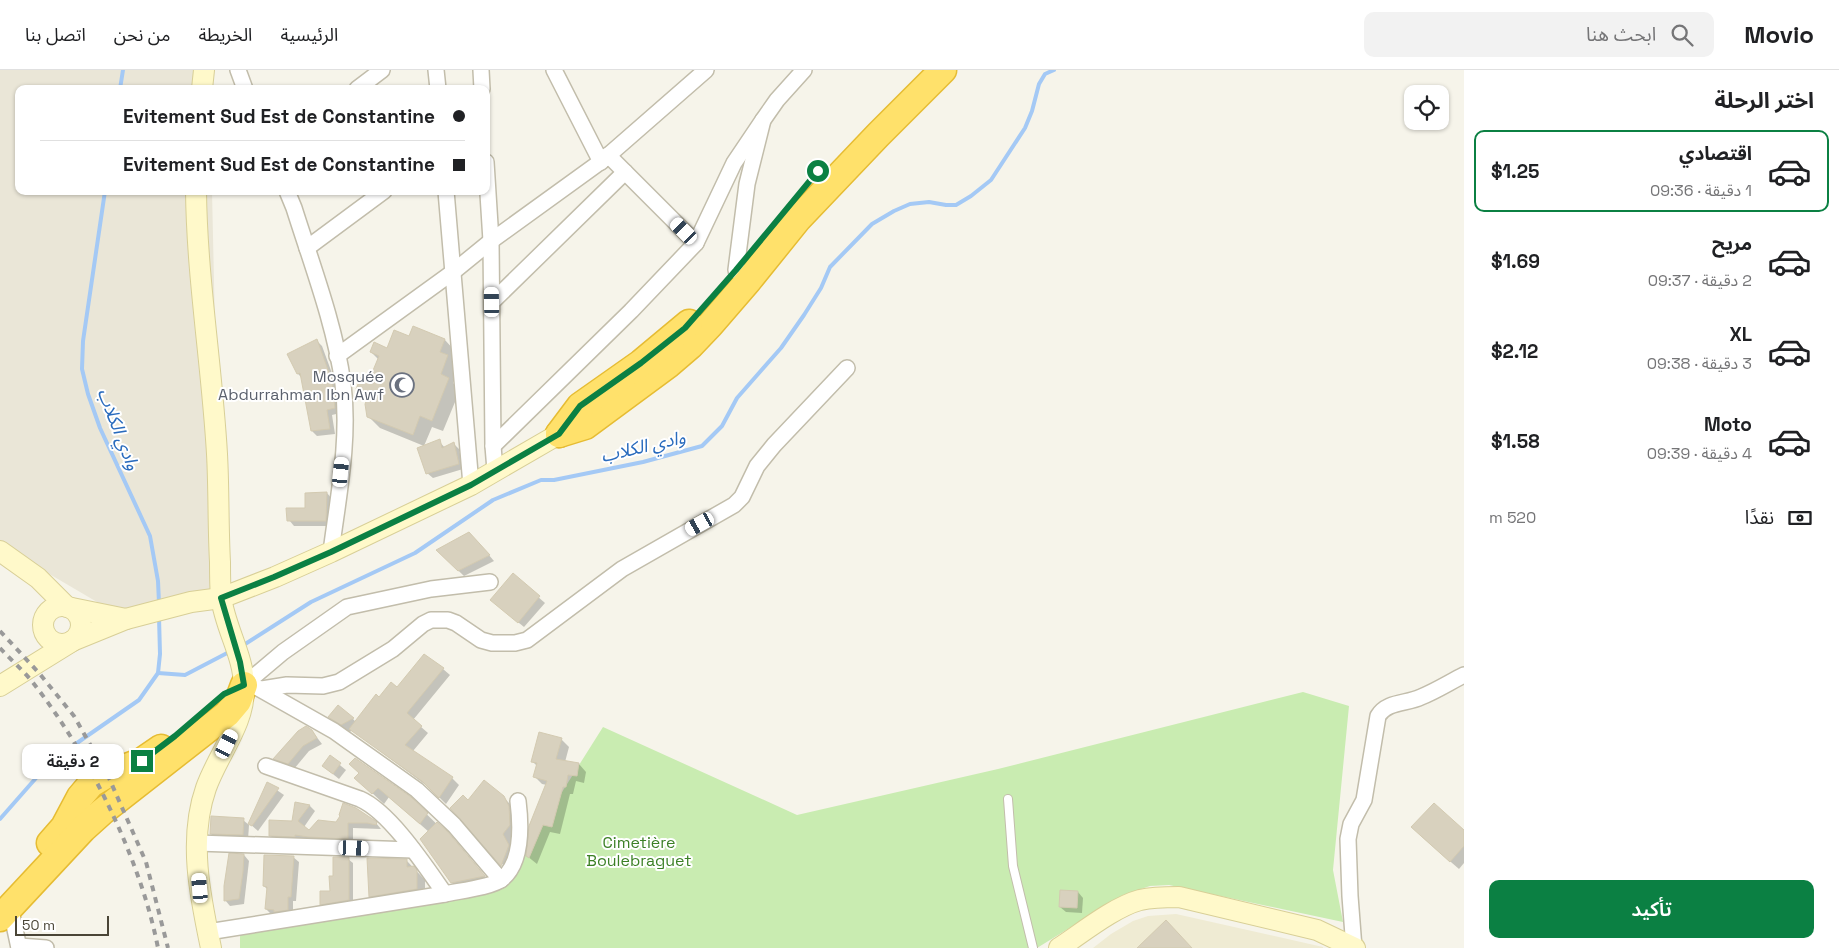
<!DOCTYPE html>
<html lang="ar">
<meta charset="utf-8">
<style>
:root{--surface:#fff;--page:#f2f2f2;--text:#202124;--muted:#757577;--line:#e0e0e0;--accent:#0b8043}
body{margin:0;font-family:"Space Grotesk","Noto Sans Arabic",sans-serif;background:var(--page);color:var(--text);direction:rtl;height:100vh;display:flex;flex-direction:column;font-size:19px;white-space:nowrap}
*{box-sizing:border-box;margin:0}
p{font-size:16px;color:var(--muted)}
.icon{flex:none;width:28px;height:28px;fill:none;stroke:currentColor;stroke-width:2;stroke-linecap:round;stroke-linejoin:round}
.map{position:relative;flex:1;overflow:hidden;direction:ltr}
.details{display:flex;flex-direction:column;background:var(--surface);width:375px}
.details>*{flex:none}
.hud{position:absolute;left:15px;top:15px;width:475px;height:110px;border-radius:10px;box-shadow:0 1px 4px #0004;direction:rtl;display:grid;align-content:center;height:110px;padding:0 25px;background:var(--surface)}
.tools{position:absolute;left:1404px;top:15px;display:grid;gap:10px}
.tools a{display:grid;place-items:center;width:45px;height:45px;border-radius:10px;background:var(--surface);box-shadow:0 1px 4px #0004;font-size:25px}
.scale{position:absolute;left:15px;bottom:12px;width:94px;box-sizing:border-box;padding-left:5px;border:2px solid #4a4537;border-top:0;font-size:14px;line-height:18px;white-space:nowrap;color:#4a4537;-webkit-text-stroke:4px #fff;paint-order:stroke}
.end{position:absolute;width:22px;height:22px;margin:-11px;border:6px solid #0b8043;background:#fff;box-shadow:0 0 0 2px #fff}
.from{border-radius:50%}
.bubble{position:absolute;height:35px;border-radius:10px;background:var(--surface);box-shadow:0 1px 4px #0004;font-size:16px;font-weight:600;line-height:35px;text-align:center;direction:rtl}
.car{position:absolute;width:15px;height:30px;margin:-15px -8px;border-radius:6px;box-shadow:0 0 4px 1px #0007;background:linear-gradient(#fff 24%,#345 0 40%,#fff 0 76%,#345 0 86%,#fff 0)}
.hud b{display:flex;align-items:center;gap:18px;height:48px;font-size:19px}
.hud b+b{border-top:1px solid var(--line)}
.hud i{width:12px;height:12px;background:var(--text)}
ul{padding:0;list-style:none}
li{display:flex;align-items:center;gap:15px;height:82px;margin:0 10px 8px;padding:0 15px;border:2px solid transparent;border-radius:10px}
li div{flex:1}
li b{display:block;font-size:19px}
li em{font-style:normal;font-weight:600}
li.selected{border-color:var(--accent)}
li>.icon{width:45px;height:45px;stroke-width:1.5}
h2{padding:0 25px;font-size:22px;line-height:60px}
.pay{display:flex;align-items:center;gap:12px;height:55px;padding:0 25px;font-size:19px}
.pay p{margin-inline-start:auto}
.action{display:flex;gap:10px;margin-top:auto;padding:10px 25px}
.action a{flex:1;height:58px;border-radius:10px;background:var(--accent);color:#fff;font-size:20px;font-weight:600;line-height:58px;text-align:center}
header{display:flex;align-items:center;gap:30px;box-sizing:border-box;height:70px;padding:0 25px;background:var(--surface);border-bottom:1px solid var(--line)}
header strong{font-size:24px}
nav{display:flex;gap:28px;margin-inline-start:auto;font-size:18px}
.search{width:350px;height:45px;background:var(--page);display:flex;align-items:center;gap:12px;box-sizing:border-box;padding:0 18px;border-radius:10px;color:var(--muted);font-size:19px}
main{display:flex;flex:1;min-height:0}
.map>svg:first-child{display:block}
.residential{fill:#eae6d7}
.education{fill:#efebd3}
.green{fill:#c9ecb1}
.shadow{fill:#0003}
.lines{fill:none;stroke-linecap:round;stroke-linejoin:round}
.stream{stroke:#a4c9f5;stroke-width:4}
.building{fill:#d8d1be;stroke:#d3cab1}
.lane-casing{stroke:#c2bdab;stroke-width:10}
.street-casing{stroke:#c2bdab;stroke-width:18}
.secondary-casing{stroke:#d8cf97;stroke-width:22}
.highway-casing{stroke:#e6bc33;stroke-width:29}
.lane{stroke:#fff;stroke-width:8}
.street{stroke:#fff;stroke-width:15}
.secondary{stroke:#fff9ca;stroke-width:20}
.highway{stroke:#ffe16b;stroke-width:26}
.rail{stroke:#999;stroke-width:4;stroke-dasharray:6 6;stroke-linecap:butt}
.route{stroke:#0b8043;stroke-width:6}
.labels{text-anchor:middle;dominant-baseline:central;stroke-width:4;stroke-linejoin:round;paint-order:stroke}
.worship-label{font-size:16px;fill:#5b616d;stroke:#fff;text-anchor:end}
.park-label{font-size:16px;fill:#3c8026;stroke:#fff}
.water-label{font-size:18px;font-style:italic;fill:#296bbd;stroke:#fff}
</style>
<header>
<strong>Movio</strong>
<div class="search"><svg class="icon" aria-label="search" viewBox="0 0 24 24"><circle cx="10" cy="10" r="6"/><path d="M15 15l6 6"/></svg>ابحث هنا</div>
<nav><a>الرئيسية</a><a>الخريطة</a><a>من نحن</a><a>اتصل بنا</a></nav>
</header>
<main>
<section class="details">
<h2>اختر الرحلة</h2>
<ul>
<li class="selected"><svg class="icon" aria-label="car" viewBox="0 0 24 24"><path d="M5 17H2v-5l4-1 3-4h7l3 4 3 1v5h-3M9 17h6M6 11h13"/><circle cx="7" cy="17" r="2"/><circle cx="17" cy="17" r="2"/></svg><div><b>اقتصادي</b><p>1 دقيقة · 09:36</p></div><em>$1.25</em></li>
<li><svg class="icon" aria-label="car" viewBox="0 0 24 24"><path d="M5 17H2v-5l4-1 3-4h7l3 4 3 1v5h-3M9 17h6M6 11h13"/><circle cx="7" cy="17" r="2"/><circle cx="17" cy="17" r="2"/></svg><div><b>مريح</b><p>2 دقيقة · 09:37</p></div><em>$1.69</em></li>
<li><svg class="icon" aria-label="car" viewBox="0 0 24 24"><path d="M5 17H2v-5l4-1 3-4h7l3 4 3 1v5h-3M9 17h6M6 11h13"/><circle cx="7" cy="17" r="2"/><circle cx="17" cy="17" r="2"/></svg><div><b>XL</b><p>3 دقيقة · 09:38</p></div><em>$2.12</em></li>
<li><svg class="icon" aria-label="car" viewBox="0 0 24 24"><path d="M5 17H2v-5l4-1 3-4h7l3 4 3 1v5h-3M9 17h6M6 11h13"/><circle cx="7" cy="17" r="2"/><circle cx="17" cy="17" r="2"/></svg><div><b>Moto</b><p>4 دقيقة · 09:39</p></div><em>$1.58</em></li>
</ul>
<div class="pay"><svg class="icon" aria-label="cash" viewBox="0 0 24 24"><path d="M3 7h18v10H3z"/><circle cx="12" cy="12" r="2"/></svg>نقدًا<p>520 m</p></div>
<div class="action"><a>تأكيد</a></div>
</section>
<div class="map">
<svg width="1464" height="878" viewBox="0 0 1464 878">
<rect width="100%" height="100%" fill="#f6f4ea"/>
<path class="residential" d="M0,0H210V19H19V121H212L221,528L126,549L0,475Z"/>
<path class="education" d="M1176,844L1323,877V878H1093L1111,864L1133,851L1148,846Z"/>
<path class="green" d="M1303,622L1349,636L1333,800L1343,852L1169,815L1150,816L1123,825L1037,878H240V864L504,814L603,657L797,745L998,699Z"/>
<g class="shadow">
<path d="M409,268L445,270L456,282L452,291L459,298L453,313L460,320L443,361L432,357L424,376L380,358L368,346V330L357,319L369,312L379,290L371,282L388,279Z"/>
<path d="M317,271L322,276L337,317L340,343L332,345L335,364L317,366L312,361L302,308L298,304L289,284Z"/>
<path d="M439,371L445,378L454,374L459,379L463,399L433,408L427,403Z"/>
<path d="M327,423L332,429L331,456H294L289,450Z"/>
<path d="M475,469L494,491L464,506L438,481Z"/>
<path d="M513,505L545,533L524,557L497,535Z"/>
<path d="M443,599L450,605L413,650L428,663L413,681L452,708L459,715L446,734L431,719L352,660L350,662L337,654L329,647L353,649L356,652L379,628Z"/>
<path d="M312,661L322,674L309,681L294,699L280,694L275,689Z"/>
<path d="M561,669L569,677L565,692L579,694L586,702L584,713L576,711L573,724H570L560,764L550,762L537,794L527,786L547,715L542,714L534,706L537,696L532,691Z"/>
<path d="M330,687L346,700L339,709L323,696Z"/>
<path d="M356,708L410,728L448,765L495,818L463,824L452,813L429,762L389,727L384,734Z"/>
<path d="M268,714L284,725L258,761L250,754Z"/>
<path d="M503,727L514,738L512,805L452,738L468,732Z"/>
<path d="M296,734L310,736L315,741L304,757L309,761L337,754L342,746L376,753L381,759L353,758V773L276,771L270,765L293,752Z"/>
<path d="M243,750L249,755L248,770L217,769L211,764Z"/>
<path d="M1464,761V793L1459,799L1421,766Z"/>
<path d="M244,785L249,791L244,834L230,836L225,830Z"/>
<path d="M293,787L299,792L296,831H293V845L271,844L266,839L268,820L264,816Z"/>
<path d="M348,789L353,793V834L325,838L321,834L331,823L334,807Z"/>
<path d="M406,790L425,810V827L378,834L370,826Z"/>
<path d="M1078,822L1083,828L1082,843L1066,842L1060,837Z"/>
</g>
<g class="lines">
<g class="stream">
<path d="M120,19L123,0"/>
<path d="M105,121L83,271L82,299L88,324L100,358L150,466L158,511L159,533"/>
<path d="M242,576L311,532L415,483L493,430L541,410H554L643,392L702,376L722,356L737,328L781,278L804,245L821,218L830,197L872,154L894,141L910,134L929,132L946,135H956L971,126L991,110L1025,58L1032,41L1039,14L1045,4L1054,0"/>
<path d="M158,603L185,605L231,581"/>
<path d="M0,749L51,691L139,630L158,603L160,584L159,547"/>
</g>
</g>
<g class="building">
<path d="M413,256L445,269L440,282L448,285L441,304L449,308L432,351L420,346L413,365L367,347L365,334L369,325L356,319L361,307L369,310L379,286L370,282L374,272L387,278L394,260L409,266Z"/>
<path d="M317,269L332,311L335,338L327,340L330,359L311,361L300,303L297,304L287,284Z"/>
<path d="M440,369L442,378L454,372L459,394L426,404L417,378Z"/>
<path d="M327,422L326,451H287L286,438H305V423Z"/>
<path d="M469,462L490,485L458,501L436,480Z"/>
<path d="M513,503L540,526L518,553L490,530Z"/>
<path d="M424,584L444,598L407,643L422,656L405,675L453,707L439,728L423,712L349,659L376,624L379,627L391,612L397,617Z"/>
<path d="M338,635L354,648L341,655L328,647Z"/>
<path d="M306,656L312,660L317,668L303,676L288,694L273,689L298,661Z"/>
<path d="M539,662L562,668L556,689L579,693L577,706L568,705L566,717H563L552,757L543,755L529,788L526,786L529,756L547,711L533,707L537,693L531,692Z"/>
<path d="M330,685L341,693L333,704L322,696Z"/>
<path d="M355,688L411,727L428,743L420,754L378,718L372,724L354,708L359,703L349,694Z"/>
<path d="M484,710L504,726L509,736L510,755L503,764L509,775L501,796L450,738L463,725L468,730Z"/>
<path d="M267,712L279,718L252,756L248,754Z"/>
<path d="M295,732L310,735L298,751L309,760L318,750L336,752L340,746L339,745L343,733L356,738L377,752L376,755L367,753H348V769L308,767L295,765V767L269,766V750L292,751Z"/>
<path d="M1434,733L1464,760V776L1450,792L1411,757Z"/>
<path d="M211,746L244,748L243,765L210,764Z"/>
<path d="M437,752L447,761L485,806L451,813L420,769Z"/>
<path d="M229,783L244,784L243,802L239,829L224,831V816Z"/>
<path d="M264,785L294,786L291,827H288V840L274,842V840L265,839L267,817L263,816Z"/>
<path d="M333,787H349V830L320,835V821H330L329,806H333Z"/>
<path d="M367,788L407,789V797L414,796L417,800V819L369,827Z"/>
<path d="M1060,820L1078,821L1077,838L1059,837Z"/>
<path d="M1166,850L1192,878H1137Z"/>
</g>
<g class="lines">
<g class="lane-casing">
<path id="lane" d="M1008,729L1013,796L1033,878"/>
</g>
<g class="street-casing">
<g id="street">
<path d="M238,0L245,19"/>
<path d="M436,0L438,19"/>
<path d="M481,0L482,19"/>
<path d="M554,0L601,92"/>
<path d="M357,19L382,0"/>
<path d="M608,85L696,173"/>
<path d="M486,92L491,171L493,376L495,400"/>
<path d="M287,121L294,138C312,195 335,255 343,314C350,370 338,427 331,482"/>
<path d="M446,121L471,415"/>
<path d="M307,178L384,121"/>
<path d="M748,211L736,200L747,114L763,50L777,30L804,0"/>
<path d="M492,232L625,102"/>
<path d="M337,286L453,202L491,171L603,90L706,0"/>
<path d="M493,376L631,241L696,173L734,93L763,50"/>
<path d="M244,615L283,582L347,537L431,519L490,512"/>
<path d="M258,618L334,661L417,720L454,755L501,810"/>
<path d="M262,619L287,615L323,616L339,612L393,579L423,554L431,550H448L456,553L481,570L492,573H515L527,570L622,499L734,435L742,427L757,396L774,375L847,298"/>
<path d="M266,696L360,729C390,742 426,797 445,824"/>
<path d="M197,773L413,780"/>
<path d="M10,836L19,878"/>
<path d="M208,862L445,824C458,821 493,817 502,809C523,792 521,755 518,731"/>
<path d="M19,876L46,878"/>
<path d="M1354,878L1350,826L1348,769L1351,754L1364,730L1378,646C1387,631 1407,634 1421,627C1436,621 1450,612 1464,605"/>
</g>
</g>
<g class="secondary-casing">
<g id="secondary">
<path d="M202,19L204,0"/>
<path d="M196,121C197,209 212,296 217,384C219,420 218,456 220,492C220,504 220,516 221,527C225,558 244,586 244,617C245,654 218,684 206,718C188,769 200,826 211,878"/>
<path d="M0,481L38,508L67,537L126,549"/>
<circle cx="62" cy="555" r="19"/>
<path d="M72,571L126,549L191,532L221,528L275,507L331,482L471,415L559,364"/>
<path d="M0,616L71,572"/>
<path d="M1059,878C1082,863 1114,837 1140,830C1153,827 1165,827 1179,827L1317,860L1355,878"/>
</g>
</g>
<g class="highway-casing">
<g id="highway">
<path d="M559,364L585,356L669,294L690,276L710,255L748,211L798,149L878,65L943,0"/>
<path d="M559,364L580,336L641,293L689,253"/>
<path d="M50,773L64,757L80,727L91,714L106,705L142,691L161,678"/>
<path d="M0,848L83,759L103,741L227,644L238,631L244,615"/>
</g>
</g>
<use href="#lane" class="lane"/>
<use href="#street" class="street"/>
<use href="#secondary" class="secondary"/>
<use href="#highway" class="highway"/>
<g class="rail">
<path d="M0,561L39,603L74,646L109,708L146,792L168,878"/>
<path d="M0,578C11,590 24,601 34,614C89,684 141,790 158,878"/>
</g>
</g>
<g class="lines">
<path class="route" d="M142,691L175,666L224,624L244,615L240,592L221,528L274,507L331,482L471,415L559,364L580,336L641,293L685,258L736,200L818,101"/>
</g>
<defs>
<g id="mosque-ring" transform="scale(1.25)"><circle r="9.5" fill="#fff" stroke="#6b7280" stroke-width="1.5"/><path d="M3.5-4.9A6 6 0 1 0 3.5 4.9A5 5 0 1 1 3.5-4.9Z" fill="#6b7280"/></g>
</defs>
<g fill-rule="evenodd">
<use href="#mosque-ring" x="402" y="315"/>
</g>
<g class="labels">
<g class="worship-label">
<text x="384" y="306">Mosquée<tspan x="384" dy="18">Abdurrahman Ibn Awf</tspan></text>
</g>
<g class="park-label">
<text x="639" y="772">Cimetière<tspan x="639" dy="18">Boulebraguet</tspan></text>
</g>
<g class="water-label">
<text transform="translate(119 359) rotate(69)">وادي الكلاب</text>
<text transform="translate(643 376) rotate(-13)">وادي الكلاب</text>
</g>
</g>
</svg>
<div class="tools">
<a><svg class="icon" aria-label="locate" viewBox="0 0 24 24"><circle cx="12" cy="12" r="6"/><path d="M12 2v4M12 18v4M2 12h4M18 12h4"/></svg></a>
</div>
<div class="scale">50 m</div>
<i class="end from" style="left:818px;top:101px"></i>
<i class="end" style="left:142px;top:691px"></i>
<div class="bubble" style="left:22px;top:674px;width:102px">2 دقيقة</div>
<i class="car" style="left:684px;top:161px;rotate:315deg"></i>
<i class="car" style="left:492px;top:232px;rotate:359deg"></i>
<i class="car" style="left:341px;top:402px;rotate:6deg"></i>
<i class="car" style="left:700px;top:454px;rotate:241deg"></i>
<i class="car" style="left:227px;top:674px;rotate:26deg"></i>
<i class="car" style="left:354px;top:778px;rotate:92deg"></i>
<i class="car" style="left:200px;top:818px;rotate:355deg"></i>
<div class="hud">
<b><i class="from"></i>Evitement Sud Est de Constantine</b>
<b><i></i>Evitement Sud Est de Constantine</b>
</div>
</div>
</main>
